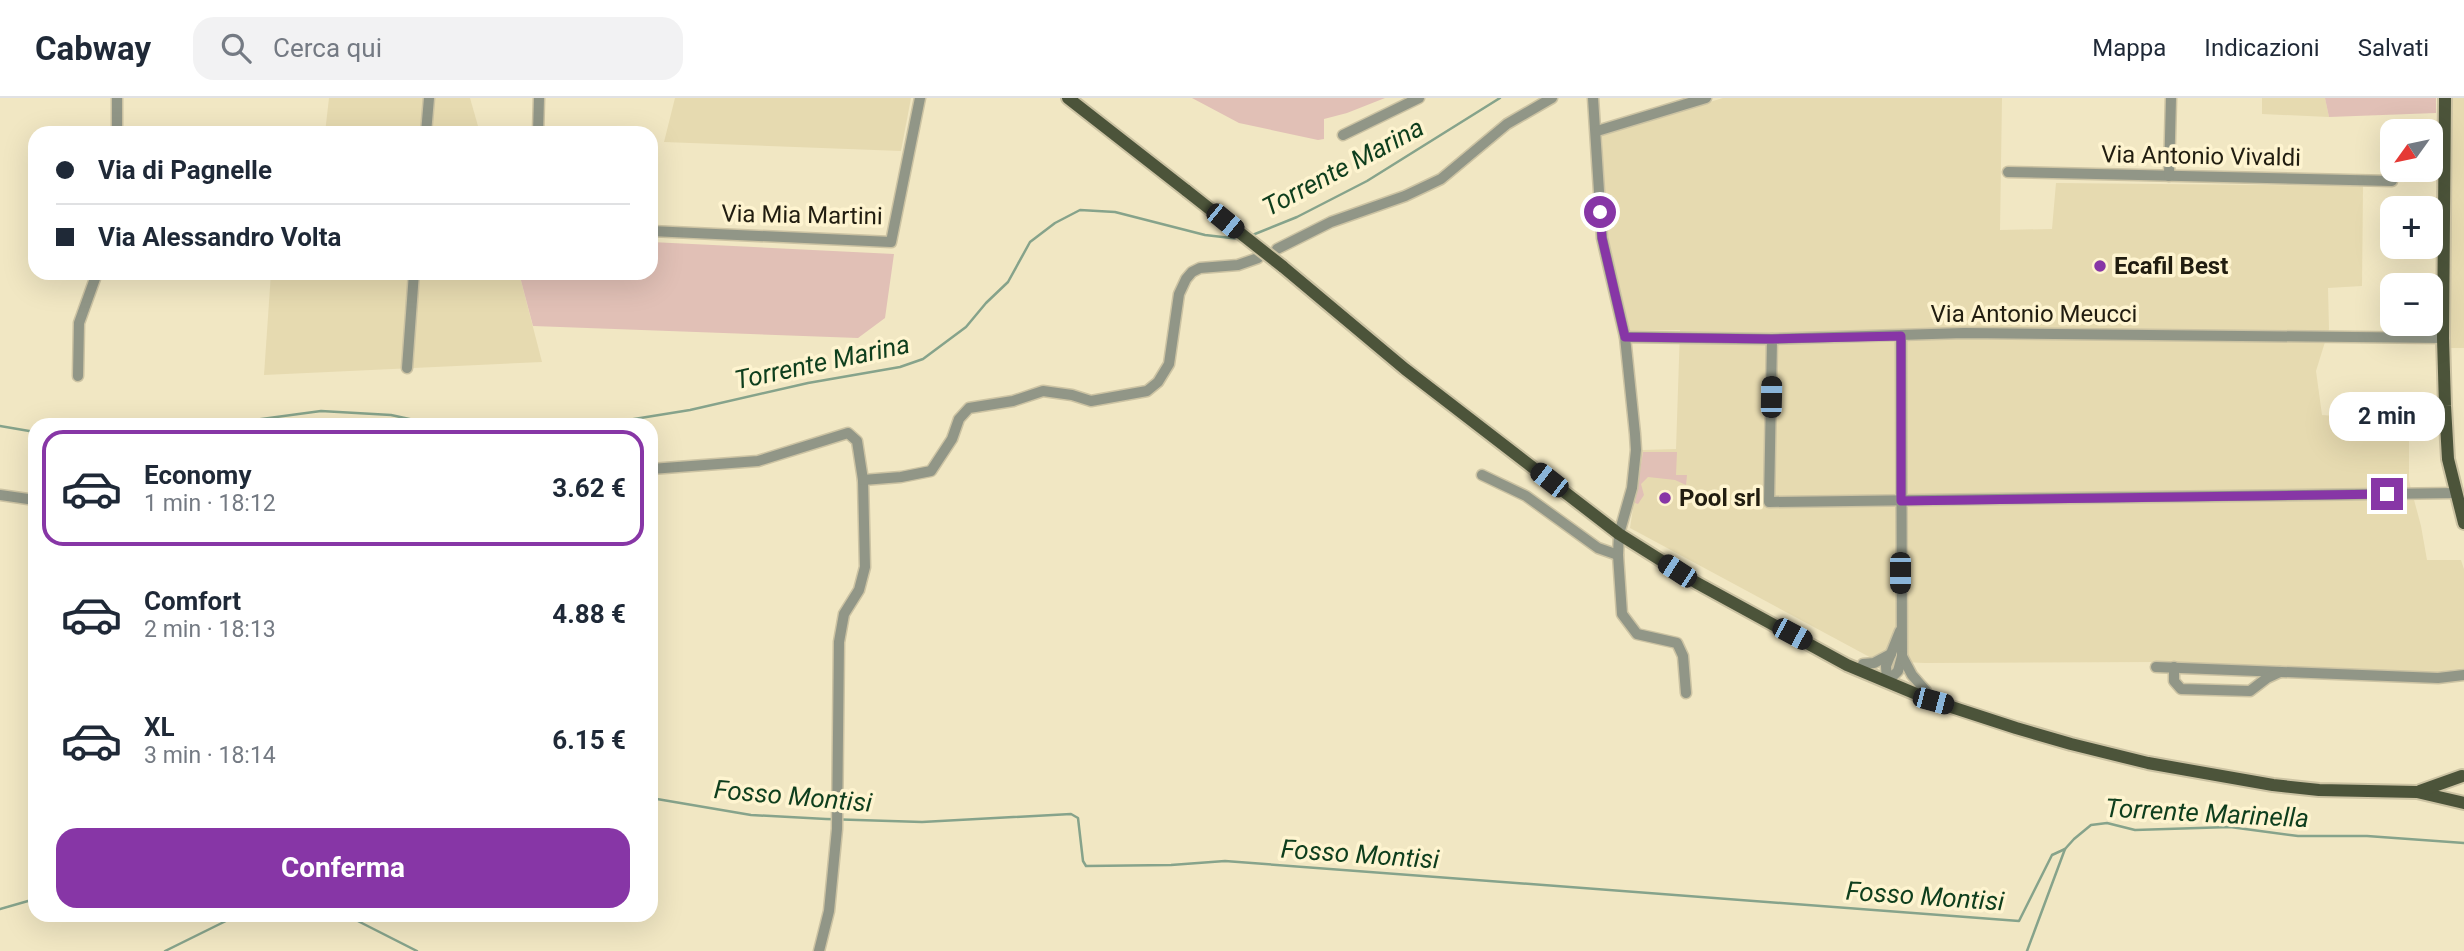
<!DOCTYPE html>
<html lang="it">
<meta charset="utf-8">
<style>
:root{--surface:#fff;--page:#f2f2f3;--text:#1f2937;--muted:#747a83;--line:#e0e1e3;--accent:#8736a6}
body{margin:0;font-family:Roboto,sans-serif;background:var(--page);color:var(--text);height:100vh;display:flex;flex-direction:column;font-size:26px;white-space:nowrap}
*{box-sizing:border-box;margin:0}
p{font-size:23px;color:var(--muted)}
.icon{flex:none;width:38px;height:38px;fill:none;stroke:currentColor;stroke-width:2;stroke-linecap:round;stroke-linejoin:round}
.map{position:relative;flex:1;overflow:hidden}
.panel{position:absolute;left:28px;top:320px;width:630px;height:504px;display:flex;flex-direction:column;background:var(--surface);border-radius:21px;box-shadow:0 7px 28px #0002}
.panel>*{flex:none}
.guide{position:absolute;left:28px;top:28px;width:630px;height:154px;border-radius:21px;box-shadow:0 7px 28px #0002;display:grid;align-content:center;height:154px;padding:0 28px;background:var(--surface)}
.needle{width:46px;rotate:237deg}
.fabs{position:absolute;left:2380px;top:21px;display:grid;gap:14px}
.fabs a{display:grid;place-items:center;width:63px;height:63px;border-radius:14px;background:var(--surface);box-shadow:0 7px 28px #0002;font-size:35px}
.end{position:absolute;width:32px;height:32px;margin:-16px;border:9px solid #8736a6;background:#fff;box-shadow:0 0 0 4px #fff}
.from{border-radius:50%}
.bubble{position:absolute;height:49px;border-radius:21px;background:var(--surface);box-shadow:0 7px 28px #0002;font-size:23px;font-weight:700;line-height:49px;text-align:center}
.car{position:absolute;width:21px;height:42px;margin:-21px -10px;border-radius:9px;box-shadow:0 0 5px 2px #0007;background:linear-gradient(#222 24%,#8ab4d8 0 40%,#222 0 76%,#8ab4d8 0 86%,#222 0)}
.guide b{display:flex;align-items:center;gap:24px;height:66px;font-size:26px}
.guide b+b{border-top:2px solid var(--line)}
.guide i{width:18px;height:18px;background:var(--text)}
ul{padding:12px 0 0;list-style:none}
li{display:flex;align-items:center;gap:21px;height:116px;margin:0 14px 10px;padding:0 14px;border:4px solid transparent;border-radius:21px}
li div{flex:1}
li b{display:block;font-size:26px}
li em{font-style:normal;font-weight:700}
li.selected{border-color:var(--accent)}
li>.icon{width:63px;height:63px;stroke-width:1.5}
.cta{display:flex;gap:14px;margin-top:auto;padding:14px 28px}
.cta a{flex:1;height:80px;border-radius:21px;background:var(--accent);color:#fff;font-size:28px;font-weight:700;line-height:80px;text-align:center}
header{display:flex;align-items:center;gap:42px;box-sizing:border-box;height:98px;padding:0 35px;background:var(--surface);border-bottom:2px solid var(--line)}
header strong{font-size:33px}
nav{display:flex;gap:38px;margin-inline-start:auto;font-size:24px}
.search{width:490px;height:63px;background:var(--page);display:flex;align-items:center;gap:18px;box-sizing:border-box;padding:0 24px;border-radius:21px;color:var(--muted);font-size:26px}
.map>svg:first-child{display:block}
.built{fill:#e6dab0}
.green{fill:#e1c0b6}
.lines{fill:none;stroke-linecap:round;stroke-linejoin:round}
.stream{stroke:#86a38b;stroke-width:2.5}
.minor-casing{stroke:#ccc3a3;stroke-width:13}
.major-casing{stroke:#ccc3a3;stroke-width:16}
.minor{stroke:#919687;stroke-width:10}
.major{stroke:#4c543a;stroke-width:12}
.major-bridge-casing{stroke:#ccc3a3;stroke-width:16;stroke-linecap:butt}
.major-bridge{stroke:#4c543a;stroke-width:12}
.route{stroke:#8736a6;stroke-width:9}
.poi-dot{fill:#8736a6;stroke:#fef4d0;stroke-width:2.5}
.labels{text-anchor:middle;dominant-baseline:central;stroke-width:7;stroke-linejoin:round;paint-order:stroke}
.street-label{font-size:24px;fill:#211d10;stroke:#fef4d0}
.poi-label{font-size:24px;font-weight:bold;fill:#211d10;stroke:#fef4d0;text-anchor:start}
.water-label{font-size:26px;font-style:italic;fill:#0e3e1d;stroke:#fef4d0}
</style>
<header>
<strong>Cabway</strong>
<div class="search"><svg class="icon" aria-label="search" viewBox="0 0 24 24"><circle cx="10" cy="10" r="6"/><path d="M15 15l6 6"/></svg>Cerca qui</div>
<nav><a>Mappa</a><a>Indicazioni</a><a>Salvati</a></nav>
</header>
<div class="map">
<svg width="2464" height="853" viewBox="0 0 2464 853">
<rect width="100%" height="100%" fill="#f1e7c3"/>
<g class="built">
<path d="M329,0H470L480,35H325Z"/>
<path d="M675,0H911L901,53L664,44Z"/>
<path d="M1723,0H2002L2000,132L2052,131L2056,85L2363,88L2362,188L2328,190L2329,231L2316,273L2322,317L2409,324V383L2421,428L2427,462H2461L2464,471V570L2437,574L2156,564L1925,565L1877,563L1630,430L1642,352L1676,351L1680,232L1630,233L1605,134L1602,36Z"/>
<path d="M2262,0H2325L2329,19L2262,16Z"/>
<path d="M2452,0H2464V250H2450Z"/>
<path d="M271,175H519L542,264L264,277Z"/>
</g>
<g class="green">
<path d="M1192,0H1385L1347,15L1324,21V41L1318,42L1239,25Z"/>
<path d="M2325,0H2436V15L2329,19Z"/>
<path d="M651,144L894,156L885,220L858,240L533,228L519,175H651Z"/>
<path d="M1643,354H1677L1676,377H1687L1686,387L1675,382L1648,379L1641,386L1644,397L1638,406L1635,405Z"/>
</g>
<g class="lines">
<g class="stream">
<path d="M1250,138L1297,119L1367,83L1500,0"/>
<path d="M218,327L321,313L391,317L437,327"/>
<path d="M597,327L690,312L808,285L900,269L923,261L966,229L986,205L1008,184L1030,144L1055,125L1080,112L1115,114L1205,137L1240,141"/>
<path d="M0,328L35,334"/>
<path d="M651,700L751,717L826,721L922,724L1071,716L1078,720L1083,763L1086,768L1171,767L1225,763L2019,823L2052,757L2065,751"/>
<path d="M0,811L35,801"/>
<path d="M346,817L417,853"/>
<path d="M165,853L238,817"/>
<path d="M2027,853L2065,751L2074,741L2091,727L2107,725L2135,732L2230,729L2298,738H2367L2464,745"/>
</g>
<g class="minor-casing">
<g id="minor">
<path d="M1593,0L1602,140L1625,239L1635,336L1636,352L1632,390L1619,436L1618,457L1622,516L1637,536L1677,545L1683,558L1686,595"/>
<path d="M1597,33L1706,0"/>
<path d="M117,35V0"/>
<path d="M426,35L429,0"/>
<path d="M538,35L539,0"/>
<path d="M1343,37L1419,0"/>
<path d="M2008,74L2392,83"/>
<path d="M2169,78L2171,0"/>
<path d="M651,133L891,144L920,0"/>
<path d="M1277,151L1331,124L1405,98L1441,81L1507,26L1552,0"/>
<path d="M1625,239L1772,241L1964,235L2443,240"/>
<path d="M1772,241L1769,404L2456,395"/>
<path d="M407,270L414,175"/>
<path d="M78,278L79,225L97,175"/>
<path d="M651,371L758,363L848,335L857,343L863,382L865,469L859,492L844,516L839,544L837,731L829,813L819,853"/>
<path d="M1482,377L1526,398L1598,450L1618,457"/>
<path d="M863,382L901,379L931,373L952,341L959,321L969,310L1013,303L1043,293L1072,297L1091,303L1147,293L1158,284L1169,266L1179,196L1186,181L1192,174L1200,170L1238,167L1258,160"/>
<path d="M0,397L35,402"/>
<path d="M1900,533L1886,568L1887,584L1898,573L1902,558L1901,238"/>
<path d="M1902,558L1912,577L1926,593"/>
<path d="M1863,566L1874,565L1891,556"/>
<path d="M2156,569L2438,580L2464,577"/>
<path d="M2174,569V583L2181,591L2250,593L2267,580L2280,574"/>
</g>
</g>
<g class="major-casing">
<g id="major">
<path d="M1068,0L1187,93"/>
<path d="M2445,0L2443,240L2445,308L2448,361L2464,425"/>
<path d="M1282,168L1405,271L1619,436L1697,485L1847,567L1933,603L2016,630L2071,646L2148,665L2273,687L2319,692L2417,694L2464,705"/>
<path d="M2420,693L2462,678"/>
</g>
</g>
<use href="#minor" class="minor"/>
<use href="#major" class="major"/>
<g class="major-bridge-casing">
<path id="major-bridge" d="M1187,93L1282,168"/>
</g>
<use href="#major-bridge" class="major-bridge"/>
</g>
<g class="lines">
<path class="route" d="M1600,114L1602,140L1625,239L1772,241L1901,238V403L2387,396"/>
</g>
<g class="poi-dot">
<circle cx="2100" cy="168" r="7"/>
<circle cx="1665" cy="400" r="7"/>
</g>
<g class="labels">
<g class="street-label">
<text transform="translate(2201 58) rotate(1)">Via Antonio Vivaldi</text>
<text transform="translate(802 117) rotate(1)">Via Mia Martini</text>
<text x="2034" y="216">Via Antonio Meucci</text>
</g>
<g class="poi-label">
<text x="2114" y="168">Ecafil Best</text>
<text x="1679" y="400">Pool srl</text>
</g>
<g class="water-label">
<text transform="translate(1343 69) rotate(-28)">Torrente Marina</text>
<text transform="translate(822 264) rotate(-12)">Torrente Marina</text>
<text transform="translate(793 698) rotate(5)">Fosso Montisi</text>
<text transform="translate(2207 715) rotate(3)">Torrente Marinella</text>
<text transform="translate(1360 756) rotate(4)">Fosso Montisi</text>
<text transform="translate(1925 798) rotate(4)">Fosso Montisi</text>
</g>
</g>
</svg>
<div class="fabs">
<a><svg class="needle" viewBox="-14 -14 28 28"><path d="M0-13l5 13h-10z" fill="#e53935"/><path d="M0 13l5-13h-10z" fill="#747a83"/></svg></a>
<a>+</a>
<a>−</a>
</div>
<i class="end from" style="left:1600px;top:114px"></i>
<i class="end" style="left:2387px;top:396px"></i>
<div class="bubble" style="left:2329px;top:294px;width:116px">2 min</div>
<i class="car" style="left:1225px;top:123px;rotate:129deg"></i>
<i class="car" style="left:1771px;top:299px;rotate:1deg"></i>
<i class="car" style="left:1549px;top:382px;rotate:308deg"></i>
<i class="car" style="left:1677px;top:473px;rotate:303deg"></i>
<i class="car" style="left:1900px;top:475px;rotate:180deg"></i>
<i class="car" style="left:1792px;top:536px;rotate:118deg"></i>
<i class="car" style="left:1933px;top:603px;rotate:105deg"></i>
<div class="guide">
<b><i class="from"></i>Via di Pagnelle</b>
<b><i></i>Via Alessandro Volta</b>
</div>
<section class="panel">
<ul>
<li class="selected"><svg class="icon" aria-label="car" viewBox="0 0 24 24"><path d="M5 17H2v-5l4-1 3-4h7l3 4 3 1v5h-3M9 17h6M6 11h13"/><circle cx="7" cy="17" r="2"/><circle cx="17" cy="17" r="2"/></svg><div><b>Economy</b><p>1 min · 18:12</p></div><em>3.62 €</em></li>
<li><svg class="icon" aria-label="car" viewBox="0 0 24 24"><path d="M5 17H2v-5l4-1 3-4h7l3 4 3 1v5h-3M9 17h6M6 11h13"/><circle cx="7" cy="17" r="2"/><circle cx="17" cy="17" r="2"/></svg><div><b>Comfort</b><p>2 min · 18:13</p></div><em>4.88 €</em></li>
<li><svg class="icon" aria-label="car" viewBox="0 0 24 24"><path d="M5 17H2v-5l4-1 3-4h7l3 4 3 1v5h-3M9 17h6M6 11h13"/><circle cx="7" cy="17" r="2"/><circle cx="17" cy="17" r="2"/></svg><div><b>XL</b><p>3 min · 18:14</p></div><em>6.15 €</em></li>
</ul>
<div class="cta"><a>Conferma</a></div>
</section>
</div>
